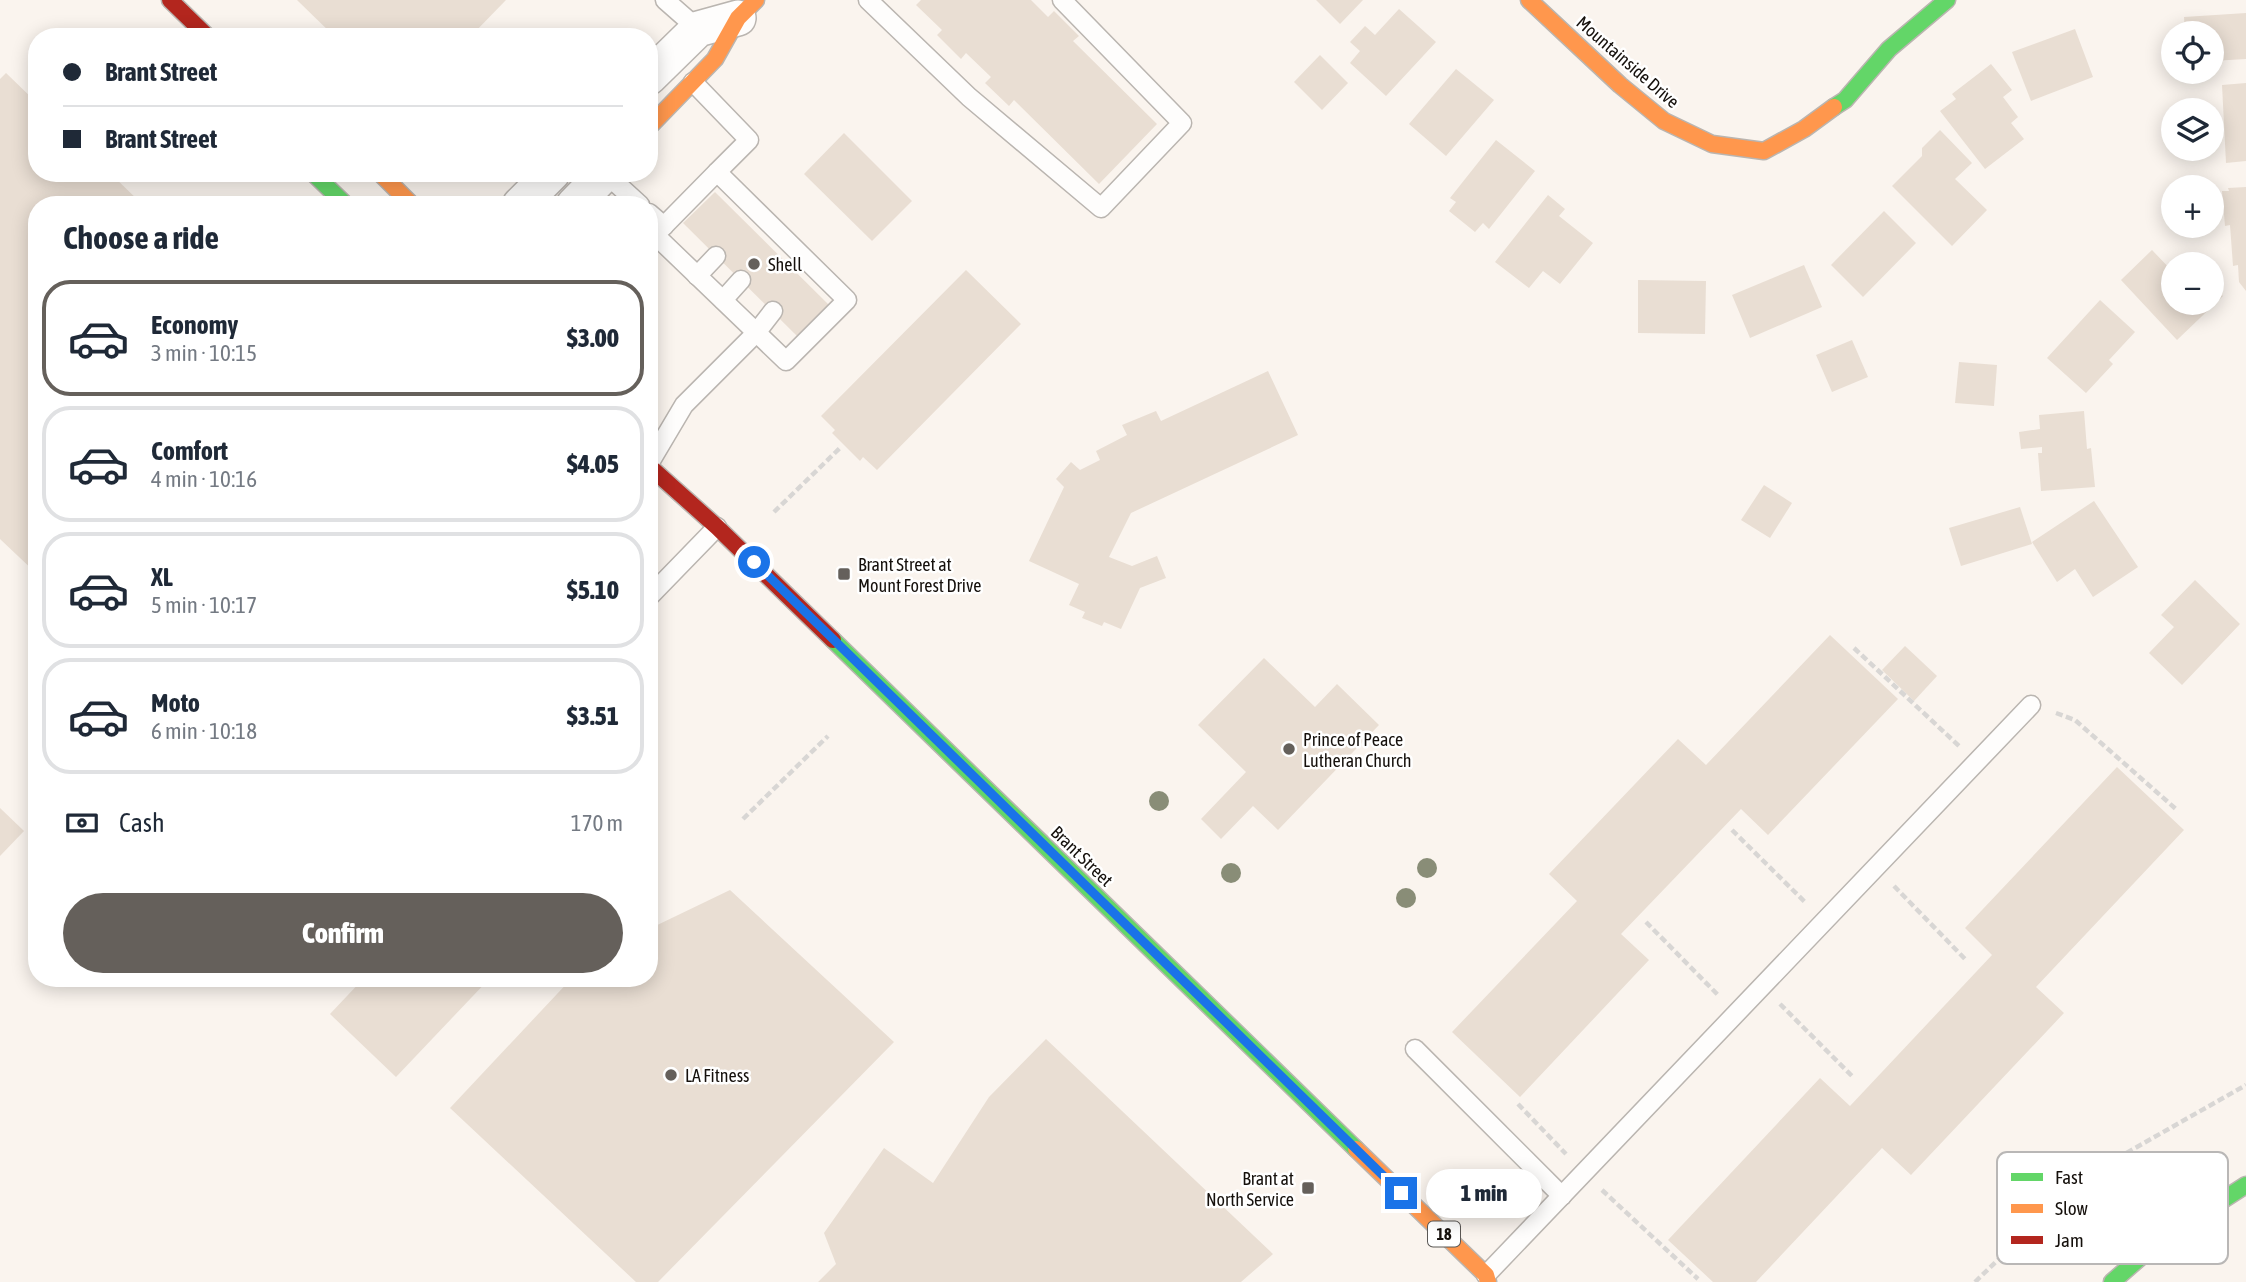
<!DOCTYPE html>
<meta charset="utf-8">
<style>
:root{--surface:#fff;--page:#f2f2f3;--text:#1f2937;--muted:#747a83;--line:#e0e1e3;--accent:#65605b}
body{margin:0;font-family:"Asap Condensed",sans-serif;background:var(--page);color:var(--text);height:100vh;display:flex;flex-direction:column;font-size:26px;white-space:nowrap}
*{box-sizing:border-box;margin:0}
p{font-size:23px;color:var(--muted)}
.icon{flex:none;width:38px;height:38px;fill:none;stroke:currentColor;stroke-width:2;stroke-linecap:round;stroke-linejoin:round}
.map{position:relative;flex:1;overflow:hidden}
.details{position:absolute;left:28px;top:196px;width:630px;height:791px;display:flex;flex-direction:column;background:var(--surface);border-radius:28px;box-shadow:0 4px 18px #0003}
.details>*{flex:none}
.guide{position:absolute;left:28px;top:28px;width:630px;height:154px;border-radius:28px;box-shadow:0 4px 18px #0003;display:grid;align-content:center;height:154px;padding:0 35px;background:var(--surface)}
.controls{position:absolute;left:2161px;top:21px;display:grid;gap:14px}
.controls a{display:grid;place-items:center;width:63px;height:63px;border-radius:50%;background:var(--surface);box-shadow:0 4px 18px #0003;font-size:35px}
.end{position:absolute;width:32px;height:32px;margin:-16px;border:9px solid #1a73e8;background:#fff;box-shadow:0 0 0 4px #fff}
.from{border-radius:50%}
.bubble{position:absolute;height:49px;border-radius:24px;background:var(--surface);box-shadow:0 4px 18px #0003;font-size:23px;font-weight:800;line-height:49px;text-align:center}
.guide b{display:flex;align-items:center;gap:24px;height:66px;font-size:26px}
.guide b+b{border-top:2px solid var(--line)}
.guide i{width:18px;height:18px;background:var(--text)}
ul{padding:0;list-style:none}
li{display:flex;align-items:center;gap:21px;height:116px;margin:0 14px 10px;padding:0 21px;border:4px solid var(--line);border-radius:28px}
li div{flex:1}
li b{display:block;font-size:26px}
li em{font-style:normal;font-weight:800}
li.on{border-color:var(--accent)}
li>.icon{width:63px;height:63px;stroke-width:1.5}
h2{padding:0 35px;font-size:32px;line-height:84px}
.pay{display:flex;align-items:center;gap:18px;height:77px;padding:0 35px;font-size:26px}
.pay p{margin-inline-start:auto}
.cta{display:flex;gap:14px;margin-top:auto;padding:14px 35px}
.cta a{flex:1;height:80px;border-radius:42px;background:var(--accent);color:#fff;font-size:28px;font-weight:800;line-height:80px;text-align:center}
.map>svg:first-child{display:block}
.building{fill:#e9ded3}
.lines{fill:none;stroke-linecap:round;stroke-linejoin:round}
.lane-casing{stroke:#bab5b0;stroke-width:21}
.street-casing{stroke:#bab5b0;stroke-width:38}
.fast-casing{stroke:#bab5b0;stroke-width:19}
.slow-casing{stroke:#bab5b0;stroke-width:19}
.jam-casing{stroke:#bab5b0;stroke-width:19}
.path{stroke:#d8d6d4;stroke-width:4.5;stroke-dasharray:7 3.5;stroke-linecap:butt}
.lane{stroke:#fefdfc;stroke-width:18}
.street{stroke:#fefdfc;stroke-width:35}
.fast{stroke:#63d668;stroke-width:16}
.slow{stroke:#ff974d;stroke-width:16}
.jam{stroke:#b3261e;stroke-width:16}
.tree{fill:#898d77}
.route{stroke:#1a73e8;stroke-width:9}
.poi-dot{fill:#65605b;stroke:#fff;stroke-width:2.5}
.labels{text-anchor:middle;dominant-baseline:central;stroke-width:5;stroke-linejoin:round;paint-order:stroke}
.shield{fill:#fff;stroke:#5b5855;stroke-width:2}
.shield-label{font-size:16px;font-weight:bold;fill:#15100c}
.street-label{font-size:18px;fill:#15100c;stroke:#fff}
.poi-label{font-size:18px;fill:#15100c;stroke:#fff;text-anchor:start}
.key{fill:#fff;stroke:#b9b7b6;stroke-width:2}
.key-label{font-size:19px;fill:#15100c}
</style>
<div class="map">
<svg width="2246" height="1282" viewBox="0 0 2246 1282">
<rect width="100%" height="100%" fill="#faf4ee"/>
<g class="building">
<path d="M297,0H506L470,37H335Z"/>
<path d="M921,0H1031L1048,17L1054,11L1079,36L1073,41L1157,124L1099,184L1014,100L1009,106L985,83L991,77L966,53L961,59L937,35L942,30L916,5Z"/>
<path d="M1316,0H1363L1340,24Z"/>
<path d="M1399,9L1436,42L1386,96L1350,63L1360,51L1350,42L1365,26L1375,35Z"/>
<path d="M2246,13V59L2212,61V33H2185L2184,17Z"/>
<path d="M2075,29L2093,77L2031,101L2012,52Z"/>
<path d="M1320,55L1348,83L1322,110L1294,82Z"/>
<path d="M1991,64L2012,90L2003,97L2018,117L2011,123L2024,139L1985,169L1940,111L1956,99L1952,94Z"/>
<path d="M1456,69L1494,100L1446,156L1409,124Z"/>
<path d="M6,73L37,103V173H110L143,205H37V574L0,539V79Z"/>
<path d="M2246,83V161L2226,163L2222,85Z"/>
<path d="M1940,130L1972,163L1955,179L1987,210L1952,246L1892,186L1922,156V148Z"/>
<path d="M844,133L912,201L872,241L804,174Z"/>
<path d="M1496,140L1535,171L1489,229L1483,223L1475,232L1449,211L1456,202L1450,198Z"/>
<path d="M2246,187V291L2239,282L2238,265L2233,266L2230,225L2225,226L2222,191H2229L2228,188Z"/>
<path d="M715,192L830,306L799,338L683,223Z"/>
<path d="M1548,195L1565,209L1559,216L1593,243L1560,284L1543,271L1529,288L1495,262Z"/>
<path d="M1884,211L1916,243L1863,297L1831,265Z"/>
<path d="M2152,250L2174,273V303H2212V285L2223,296L2177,340L2121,280Z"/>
<path d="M2199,255L2207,264H2189Z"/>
<path d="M1804,265L1822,307L1750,338L1732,295Z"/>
<path d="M966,270L1021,324L877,470L863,457L860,461L832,433L835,430L821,416Z"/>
<path d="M1638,280L1706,281L1705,334L1638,333Z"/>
<path d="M2100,300L2135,332L2109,360L2113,364L2086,393L2047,358Z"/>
<path d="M1852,340L1868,377L1832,392L1816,355Z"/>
<path d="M1959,362L1997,365L1994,406L1955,403Z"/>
<path d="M1268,371L1298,435L1131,513L1109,557L1132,566L1157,556L1166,578L1140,588L1121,629L1104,622L1102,626L1082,618L1085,612L1069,605L1079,584L1029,561L1064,487L1056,479L1071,462L1080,470L1100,460L1096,451L1127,435L1122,425L1156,411L1161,421Z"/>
<path d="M2084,411L2087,449L2091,448L2095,487L2041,491L2038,453H2042V447L2021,449L2019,432L2040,429L2039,415Z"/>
<path d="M1764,485L1792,503L1770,538L1741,520Z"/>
<path d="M2094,501L2138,567L2093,597L2075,569L2057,582L2032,542Z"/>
<path d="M2020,507L2032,544L1961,566L1949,528Z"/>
<path d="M2195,580L2240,624L2182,685L2149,653L2174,627L2161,615Z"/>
<path d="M1830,635L1898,699L1768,835L1741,809L1621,934L1649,960L1520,1097L1452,1032L1577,901L1549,874L1678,739L1706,765Z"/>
<path d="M1905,646L1937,676L1914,701L1882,670Z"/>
<path d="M1264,658L1315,707L1337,684L1379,725L1278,830L1253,806L1221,839L1201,819L1246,772L1198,725Z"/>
<path d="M2117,767L2184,830L2036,987L2064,1013L1911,1175L1882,1148L1756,1282H1713L1668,1240L1820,1078L1850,1106L1992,955L1965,928Z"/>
<path d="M0,808L24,831L0,856Z"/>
<path d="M730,890L894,1042L658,1282H636L450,1108L572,978H649V929Z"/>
<path d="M364,978H490L396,1077L330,1014Z"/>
<path d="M1046,1039L1273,1254L1241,1282H818L836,1264L824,1233L884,1148L933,1183L989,1097Z"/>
</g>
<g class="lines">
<g class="lane-casing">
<g id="lane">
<path d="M665,0L698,29"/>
<path d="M868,0L969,97L1101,208L1182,123L1062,0"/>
<path d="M693,82L749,140L717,172"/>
<path d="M717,172L847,300L786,361L655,235Z"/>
<path d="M605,173L640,205"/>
<path d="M649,213L664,226"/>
<path d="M697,276L716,256"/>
<path d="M723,300L741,280"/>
<path d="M649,464L684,405L756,333L773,311"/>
<path d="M649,597L717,527"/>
<path d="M1415,1049L1562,1196"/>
<path d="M1486,1275L2031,705"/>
</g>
</g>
<g class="street-casing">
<g id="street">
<path d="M649,77L698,29L738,18"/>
<path d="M520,205L552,173"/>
<path d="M574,205L605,173"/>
</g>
</g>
<g class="fast-casing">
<g id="fast">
<path d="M1834,107L1845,100L1889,49L1947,0"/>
<path d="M313,173L346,205"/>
<path d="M833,640L1356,1149"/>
<path d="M2112,1282L2159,1241L2246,1185"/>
</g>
</g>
<g class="slow-casing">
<g id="slow">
<path d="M1529,0L1620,85L1664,121L1712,144L1764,151L1804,129L1834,107"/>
<path d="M649,127L715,59L738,18L756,0"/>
<path d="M380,173L412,205"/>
<path d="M1356,1149L1486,1275L1488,1282"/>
</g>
</g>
<g class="jam-casing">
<g id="jam">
<path d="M170,0L208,37"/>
<path d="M649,466L717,527L833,640"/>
</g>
</g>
<g class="path">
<path d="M774,512L841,447"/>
<path d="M1854,648L1959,746"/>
<path d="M2056,713L2075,720L2177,810"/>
<path d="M743,819L828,736"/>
<path d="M1732,830L1806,903"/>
<path d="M1894,886L1966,960"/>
<path d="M1646,922L1719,996"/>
<path d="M1780,1004L1854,1078"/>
<path d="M1518,1104L1566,1154"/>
<path d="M1602,1190L1698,1279"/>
<path d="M1975,1282L2033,1226L2114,1160L2246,1085"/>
</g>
<use href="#lane" class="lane"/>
<use href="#street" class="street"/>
<use href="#fast" class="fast"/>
<use href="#slow" class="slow"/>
<use href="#jam" class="jam"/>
</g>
<g class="tree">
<circle cx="1159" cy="801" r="10"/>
<circle cx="1427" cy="868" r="10"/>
<circle cx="1231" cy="873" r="10"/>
<circle cx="1406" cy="898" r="10"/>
</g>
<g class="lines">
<path class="route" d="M754,562L1401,1193"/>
</g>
<g class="poi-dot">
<circle cx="754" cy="264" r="7"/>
<rect x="837" y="567" width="14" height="14" rx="3.5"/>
<circle cx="1289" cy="749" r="7"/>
<circle cx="671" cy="1075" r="7"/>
<rect x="1301" y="1181" width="14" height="14" rx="3.5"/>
</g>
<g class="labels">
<rect class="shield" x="1428" y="1221.5" width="32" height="25" rx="5"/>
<g class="shield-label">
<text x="1444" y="1234">18</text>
</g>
<g class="street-label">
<text transform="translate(1628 62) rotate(41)">Mountainside Drive</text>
<text transform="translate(1082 856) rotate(44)">Brant Street</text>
</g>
<g class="poi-label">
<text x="768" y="264">Shell</text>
<text x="858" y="564">Brant Street at<tspan x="858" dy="21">Mount Forest Drive</tspan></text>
<text x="1303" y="739">Prince of Peace<tspan x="1303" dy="21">Lutheran Church</tspan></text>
<text x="685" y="1075">LA Fitness</text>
<text x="1294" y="1178" text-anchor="end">Brant at<tspan x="1294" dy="21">North Service</tspan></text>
</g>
</g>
<rect x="1997" y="1152" width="231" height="112" rx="10" class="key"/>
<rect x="2011" y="1173" width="32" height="8" fill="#63d668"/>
<rect x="2011" y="1204" width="32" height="9" fill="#ff974d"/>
<rect x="2011" y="1236" width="32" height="8" fill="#b3261e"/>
<g class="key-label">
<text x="2055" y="1184">Fast</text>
<text x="2055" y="1215">Slow</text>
<text x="2055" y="1247">Jam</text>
</g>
</svg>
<div class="controls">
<a><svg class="icon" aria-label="locate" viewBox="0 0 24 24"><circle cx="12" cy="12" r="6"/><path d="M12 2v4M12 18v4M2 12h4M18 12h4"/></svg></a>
<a><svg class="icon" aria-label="layers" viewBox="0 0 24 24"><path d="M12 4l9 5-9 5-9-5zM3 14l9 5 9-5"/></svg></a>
<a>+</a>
<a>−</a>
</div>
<i class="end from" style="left:754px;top:562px"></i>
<i class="end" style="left:1401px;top:1193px"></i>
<div class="bubble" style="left:1426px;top:1169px;width:116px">1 min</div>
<div class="guide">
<b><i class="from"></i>Brant Street</b>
<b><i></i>Brant Street</b>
</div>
<section class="details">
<h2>Choose a ride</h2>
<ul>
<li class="on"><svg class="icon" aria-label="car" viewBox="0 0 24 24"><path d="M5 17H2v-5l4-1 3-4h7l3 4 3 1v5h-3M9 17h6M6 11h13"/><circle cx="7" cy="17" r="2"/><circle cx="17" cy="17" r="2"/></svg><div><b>Economy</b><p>3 min · 10:15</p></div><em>$3.00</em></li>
<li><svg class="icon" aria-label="car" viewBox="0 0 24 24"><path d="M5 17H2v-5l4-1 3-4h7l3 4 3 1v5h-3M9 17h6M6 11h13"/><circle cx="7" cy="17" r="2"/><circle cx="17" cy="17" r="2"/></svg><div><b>Comfort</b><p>4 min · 10:16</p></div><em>$4.05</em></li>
<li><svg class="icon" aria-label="car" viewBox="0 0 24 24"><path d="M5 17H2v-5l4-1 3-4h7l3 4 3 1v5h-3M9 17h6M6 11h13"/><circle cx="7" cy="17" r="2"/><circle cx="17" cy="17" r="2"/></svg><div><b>XL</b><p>5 min · 10:17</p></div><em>$5.10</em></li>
<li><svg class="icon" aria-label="car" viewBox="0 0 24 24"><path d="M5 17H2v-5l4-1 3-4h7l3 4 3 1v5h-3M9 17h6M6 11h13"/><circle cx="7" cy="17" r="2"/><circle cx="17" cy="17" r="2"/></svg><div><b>Moto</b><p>6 min · 10:18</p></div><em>$3.51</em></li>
</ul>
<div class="pay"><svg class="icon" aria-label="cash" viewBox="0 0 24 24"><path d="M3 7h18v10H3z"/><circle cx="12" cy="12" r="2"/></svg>Cash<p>170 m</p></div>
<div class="cta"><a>Confirm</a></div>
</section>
</div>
